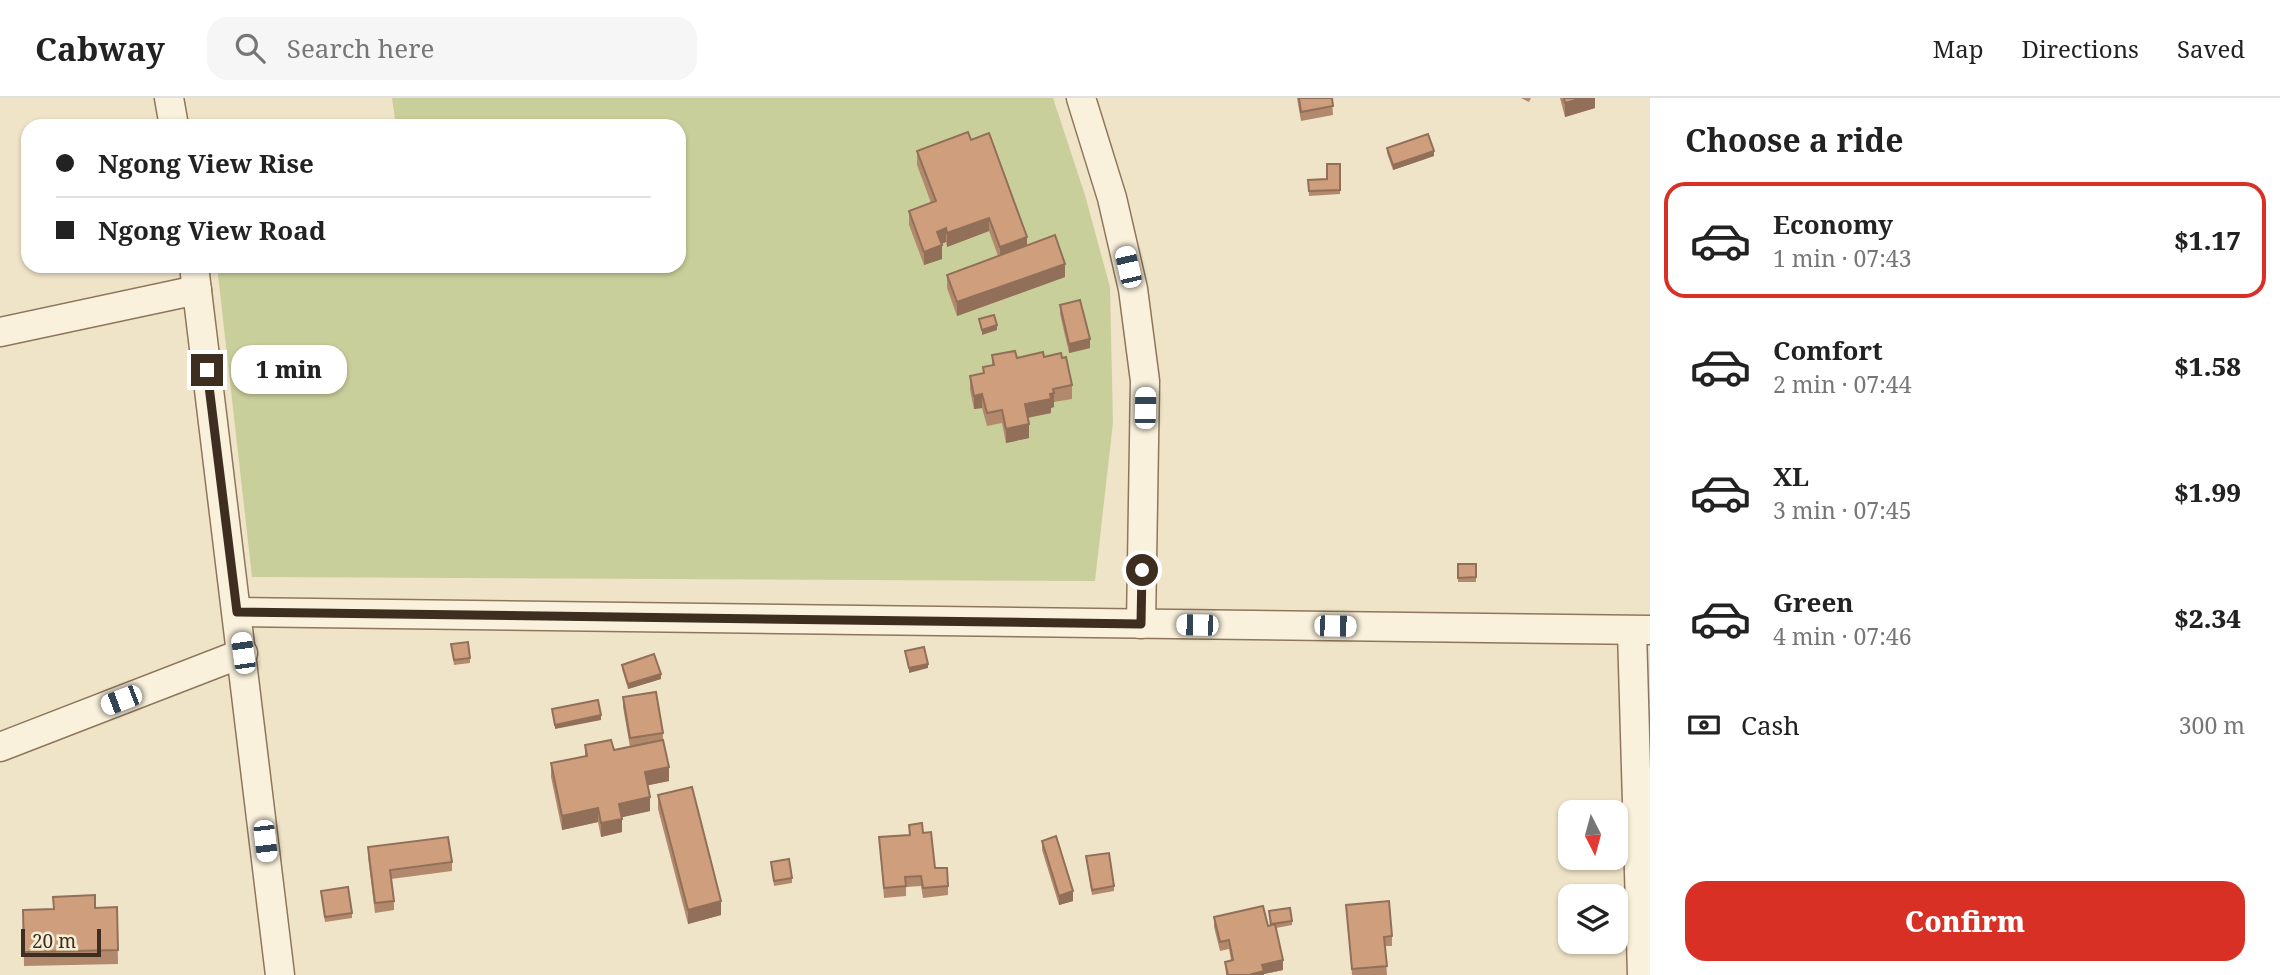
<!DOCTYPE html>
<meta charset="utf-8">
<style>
:root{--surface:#fff;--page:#f6f6f6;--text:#222;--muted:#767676;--line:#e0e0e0;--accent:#d93025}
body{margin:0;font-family:"Noto Serif",serif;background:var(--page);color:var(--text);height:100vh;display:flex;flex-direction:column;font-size:26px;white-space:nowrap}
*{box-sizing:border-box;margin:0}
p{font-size:23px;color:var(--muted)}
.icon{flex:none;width:38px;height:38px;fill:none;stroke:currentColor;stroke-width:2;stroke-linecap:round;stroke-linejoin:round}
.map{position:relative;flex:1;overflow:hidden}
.drawer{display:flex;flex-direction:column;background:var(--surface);width:630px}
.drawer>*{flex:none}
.top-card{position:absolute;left:21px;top:21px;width:665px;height:154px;border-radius:21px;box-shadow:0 2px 5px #0004;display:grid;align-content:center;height:154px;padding:0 35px;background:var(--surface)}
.needle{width:46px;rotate:174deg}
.tools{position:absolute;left:1558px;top:702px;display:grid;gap:14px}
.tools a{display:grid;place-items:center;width:70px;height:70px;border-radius:14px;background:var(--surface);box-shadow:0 2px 5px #0004;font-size:35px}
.scale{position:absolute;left:21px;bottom:18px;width:80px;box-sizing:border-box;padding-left:7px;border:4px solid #3d2e20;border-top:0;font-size:19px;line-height:24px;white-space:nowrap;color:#3d2e20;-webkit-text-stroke:5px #f7eed8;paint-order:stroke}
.end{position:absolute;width:32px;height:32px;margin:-16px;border:9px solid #3d2e20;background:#fff;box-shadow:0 0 0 4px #fff}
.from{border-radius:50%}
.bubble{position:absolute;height:49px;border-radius:21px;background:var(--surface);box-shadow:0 2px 5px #0004;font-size:23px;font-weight:800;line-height:49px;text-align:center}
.car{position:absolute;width:21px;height:42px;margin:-21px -10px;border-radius:9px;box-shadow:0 0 5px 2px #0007;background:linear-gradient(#fff 24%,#345 0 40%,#fff 0 76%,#345 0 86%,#fff 0)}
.top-card b{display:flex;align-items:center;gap:24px;height:66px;font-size:26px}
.top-card b+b{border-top:2px solid var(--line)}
.top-card i{width:18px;height:18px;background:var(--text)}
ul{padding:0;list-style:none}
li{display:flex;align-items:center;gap:21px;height:116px;margin:0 14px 10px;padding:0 21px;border:4px solid transparent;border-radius:21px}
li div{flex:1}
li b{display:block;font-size:26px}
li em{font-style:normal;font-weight:800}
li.current{border-color:var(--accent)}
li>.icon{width:63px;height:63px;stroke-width:1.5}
h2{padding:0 35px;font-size:32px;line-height:84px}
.pay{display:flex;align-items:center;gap:18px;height:77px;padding:0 35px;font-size:26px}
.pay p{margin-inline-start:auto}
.action{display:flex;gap:14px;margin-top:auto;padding:14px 35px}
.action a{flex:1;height:80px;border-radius:21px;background:var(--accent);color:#fff;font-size:28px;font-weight:800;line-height:80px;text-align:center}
header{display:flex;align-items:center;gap:42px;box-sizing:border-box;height:98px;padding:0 35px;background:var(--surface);border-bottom:2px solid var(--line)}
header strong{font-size:33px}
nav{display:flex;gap:38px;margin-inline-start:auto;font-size:24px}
.search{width:490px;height:63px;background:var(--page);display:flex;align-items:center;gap:18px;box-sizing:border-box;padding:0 24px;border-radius:21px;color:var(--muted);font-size:26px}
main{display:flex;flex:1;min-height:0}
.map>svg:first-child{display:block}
.green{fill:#c9cf9b}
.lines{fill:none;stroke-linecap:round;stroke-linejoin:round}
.minor-casing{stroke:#8d765c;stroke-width:31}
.minor{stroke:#faf1dc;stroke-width:28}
.wall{fill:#b2896c}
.shaded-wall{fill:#916f58}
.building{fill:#cf9f7d;stroke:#916f58;stroke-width:2}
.route{stroke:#3d2e20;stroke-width:9}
</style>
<header>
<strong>Cabway</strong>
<div class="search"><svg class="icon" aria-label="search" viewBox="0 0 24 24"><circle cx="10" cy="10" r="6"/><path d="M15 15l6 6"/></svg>Search here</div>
<nav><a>Map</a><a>Directions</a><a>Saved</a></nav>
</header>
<main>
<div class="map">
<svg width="1650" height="877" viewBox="0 0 1650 877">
<rect width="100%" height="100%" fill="#f0e4c8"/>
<path class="green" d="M392,0H1053L1085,97L1110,189L1113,325L1095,483L252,479L217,168H679V28H396Z"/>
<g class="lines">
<g class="minor-casing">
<g id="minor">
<path d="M169,0L174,28"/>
<path d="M1081,0L1112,100L1133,191L1145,283L1141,526"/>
<path d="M194,168L280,877"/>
<path d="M0,234L197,192"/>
<path d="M237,514L1650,532"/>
<path d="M1632,533L1642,877"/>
<path d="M0,649L243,555"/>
</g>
</g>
<use href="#minor" class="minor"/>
</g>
<g class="wall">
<path d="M1297,0H1332L1333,17L1301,23Z"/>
<path d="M1521,0H1531L1529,4Z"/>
<path d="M1560,0H1595V10L1565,19Z"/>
<path d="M971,42L1027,147L1065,179L957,218L947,190V177L998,158L989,133L947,149L946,144L942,146V161L924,167L909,127V113L931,105L917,67V53Z"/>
<path d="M1387,50L1434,58L1393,72L1387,55Z"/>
<path d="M1340,66V96L1309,98L1308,82L1327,81Z"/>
<path d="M1060,207L1090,250L1069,255L1060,216Z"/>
<path d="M992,257L1017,260L1044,259L1062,260L1072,287V301L1054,304V309L1051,310V315L1028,320L1029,340L1006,345L1002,325L987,328L982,310L974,311L970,292V278L983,275V269L992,267Z"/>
<rect x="1458" y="466" width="18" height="18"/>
<path d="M451,546L470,560V565L454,567Z"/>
<path d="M622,567L661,581L628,591L622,571Z"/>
<path d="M623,599L663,635V643L669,683L647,687L650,713L621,719L622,734L601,739L598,724L562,732L551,679V665L585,658V647L614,652L630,649L623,609Z"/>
<path d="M658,697L721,817L688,826L658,711Z"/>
<path d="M909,727L923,735L935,770L948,788V797L923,800L921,788L906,789V798L884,800L879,739L909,737Z"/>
<path d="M1042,743L1073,803L1059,807L1042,752Z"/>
<path d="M368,749L452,764V773L391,781L394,803V812L375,815L368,759Z"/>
<path d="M1086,758L1114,788V793L1092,797Z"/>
<path d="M771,764L792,780V785L774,788Z"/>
<path d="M321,793L352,815V820L325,824Z"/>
<path d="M1346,807L1392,838V848H1385L1387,877H1352Z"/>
<path d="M117,809L118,866L24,868L23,812Z"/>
<path d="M1269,813L1292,823V827L1276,830L1283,872L1264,876V877H1226L1225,864L1231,862L1229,851L1220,853L1214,829V819L1268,828L1270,827Z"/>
</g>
<g class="shaded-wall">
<path d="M1583,0H1595V10L1565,19V5Z"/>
<path d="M1434,53V58L1393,72V67Z"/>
<path d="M989,120V133L947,149V135Z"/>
<path d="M946,130V144L937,147V134Z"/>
<path d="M1027,139V153L1000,163V149Z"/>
<path d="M942,147V161L924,167V154Z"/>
<path d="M1065,166V179L957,218V204Z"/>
<path d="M997,227V232L982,237V232Z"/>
<path d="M1090,241V250L1069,255V246Z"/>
<path d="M1054,295V309L1051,310V315L1025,320V306Z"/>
<path d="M982,296V310L974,311V298Z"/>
<path d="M1029,326V340L1006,345V331Z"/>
<path d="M928,566V570L909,575V570Z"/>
<path d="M661,576V581L628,591V586Z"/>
<path d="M601,617V622L555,631V627Z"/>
<path d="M669,669V683L645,688V674Z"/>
<path d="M650,699V713L619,720V706Z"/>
<path d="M598,710V724L562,732V718Z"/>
<path d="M622,721V734L601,739V725Z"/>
<path d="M1073,793V803L1059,807V798Z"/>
<path d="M721,803V817L688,826V812Z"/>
<path d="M1283,862V872L1264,876V877H1249L1262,867Z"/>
</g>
<g class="building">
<path d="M1299,0H1332L1333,8L1301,14Z"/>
<path d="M1564,0H1583L1565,5Z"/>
<path d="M968,34L971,42L989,35L1027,139L1000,149L989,120L947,135L946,130L937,134L942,147L924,154L909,113L936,103L917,53Z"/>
<path d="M1428,36L1434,53L1393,67L1387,50Z"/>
<path d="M1327,66H1340V92L1309,93L1308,82L1327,81Z"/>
<path d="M1055,137L1065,166L957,204L947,177Z"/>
<path d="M1080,202L1090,241L1069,246L1060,207Z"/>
<path d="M994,217L997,227L982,232L979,221Z"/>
<path d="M1015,253L1017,260L1043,254L1044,259L1061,255L1062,260L1066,259L1072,287L1053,291L1054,295L1050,296L1051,301L1025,306L1029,326L1006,331L1002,312L987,315L982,296L974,298L970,278L984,275L983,269L994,267L992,257Z"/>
<path d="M1458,466H1476V479L1458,480Z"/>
<path d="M468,544L470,560L454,562L451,546Z"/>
<path d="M924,549L928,566L909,570L905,553Z"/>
<path d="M654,556L661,576L628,586L622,567Z"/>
<path d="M656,594L663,635L630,640L623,599Z"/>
<path d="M598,602L601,617L555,627L552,611Z"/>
<path d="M611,642L614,652L663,642L669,669L645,674L650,699L619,706L622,721L601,725L598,710L562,718L551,665L587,658L585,647Z"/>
<path d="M692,689L721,803L688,812L658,697Z"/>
<path d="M922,725L923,735L931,734L935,770H947L948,788L923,790L921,778L905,779L906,788L884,790L879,739L910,737L909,727Z"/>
<path d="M1056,738L1073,793L1059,798L1042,743Z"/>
<path d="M448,739L452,764L390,772L394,803L375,805L368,749Z"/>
<path d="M1109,755L1114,788L1092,792L1086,758Z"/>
<path d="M789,761L792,780L774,783L771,764Z"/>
<path d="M348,789L352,815L325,819L321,793Z"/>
<path d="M95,797V810L117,809L118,852L24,854L23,812L54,811L53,799Z"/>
<path d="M1389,803L1392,838L1384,839L1387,868L1352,871L1346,807Z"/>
<path d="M1263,808L1268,828L1275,826L1283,862L1262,867L1264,873L1249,877H1228L1225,864L1233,862L1229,842L1220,844L1214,819Z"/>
<path d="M1290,810L1292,823L1271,826L1269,813Z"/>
</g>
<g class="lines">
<path class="route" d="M207,272L237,514L1141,526L1142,472"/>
</g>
</svg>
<div class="tools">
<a><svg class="needle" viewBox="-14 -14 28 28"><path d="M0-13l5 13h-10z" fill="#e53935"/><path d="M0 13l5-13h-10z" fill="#767676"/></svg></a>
<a><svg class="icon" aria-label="layers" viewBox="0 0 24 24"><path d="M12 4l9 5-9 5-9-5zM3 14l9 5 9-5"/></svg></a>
</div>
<div class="scale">20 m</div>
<i class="end from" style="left:1142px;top:472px"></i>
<i class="end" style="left:207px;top:272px"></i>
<div class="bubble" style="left:231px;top:247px;width:116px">1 min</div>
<i class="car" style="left:1128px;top:169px;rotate:347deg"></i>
<i class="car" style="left:1145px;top:310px;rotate:1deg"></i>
<i class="car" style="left:1197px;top:527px;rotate:271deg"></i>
<i class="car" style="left:1335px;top:528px;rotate:91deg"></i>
<i class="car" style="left:243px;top:555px;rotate:352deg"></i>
<i class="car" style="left:121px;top:602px;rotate:249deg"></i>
<i class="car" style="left:265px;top:743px;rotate:173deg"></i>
<div class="top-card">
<b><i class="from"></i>Ngong View Rise</b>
<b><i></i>Ngong View Road</b>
</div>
</div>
<section class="drawer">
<h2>Choose a ride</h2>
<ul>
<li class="current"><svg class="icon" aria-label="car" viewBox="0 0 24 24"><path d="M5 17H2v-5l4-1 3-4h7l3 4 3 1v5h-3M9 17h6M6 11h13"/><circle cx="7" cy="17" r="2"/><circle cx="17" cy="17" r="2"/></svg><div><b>Economy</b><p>1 min · 07:43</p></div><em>$1.17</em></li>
<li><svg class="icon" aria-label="car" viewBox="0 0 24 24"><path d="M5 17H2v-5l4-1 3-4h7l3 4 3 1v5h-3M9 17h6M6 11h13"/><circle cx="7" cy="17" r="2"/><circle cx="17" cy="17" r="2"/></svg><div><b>Comfort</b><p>2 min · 07:44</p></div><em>$1.58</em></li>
<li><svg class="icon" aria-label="car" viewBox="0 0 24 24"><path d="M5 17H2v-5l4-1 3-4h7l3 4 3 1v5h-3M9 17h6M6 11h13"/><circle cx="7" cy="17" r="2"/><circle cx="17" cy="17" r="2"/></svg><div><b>XL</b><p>3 min · 07:45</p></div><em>$1.99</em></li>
<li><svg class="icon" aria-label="car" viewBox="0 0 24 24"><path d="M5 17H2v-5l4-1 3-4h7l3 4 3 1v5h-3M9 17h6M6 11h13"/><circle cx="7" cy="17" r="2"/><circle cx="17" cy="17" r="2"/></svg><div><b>Green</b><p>4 min · 07:46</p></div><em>$2.34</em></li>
</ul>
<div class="pay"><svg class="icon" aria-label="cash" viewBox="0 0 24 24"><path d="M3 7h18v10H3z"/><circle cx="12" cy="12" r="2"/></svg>Cash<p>300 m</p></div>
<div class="action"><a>Confirm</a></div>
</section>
</main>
